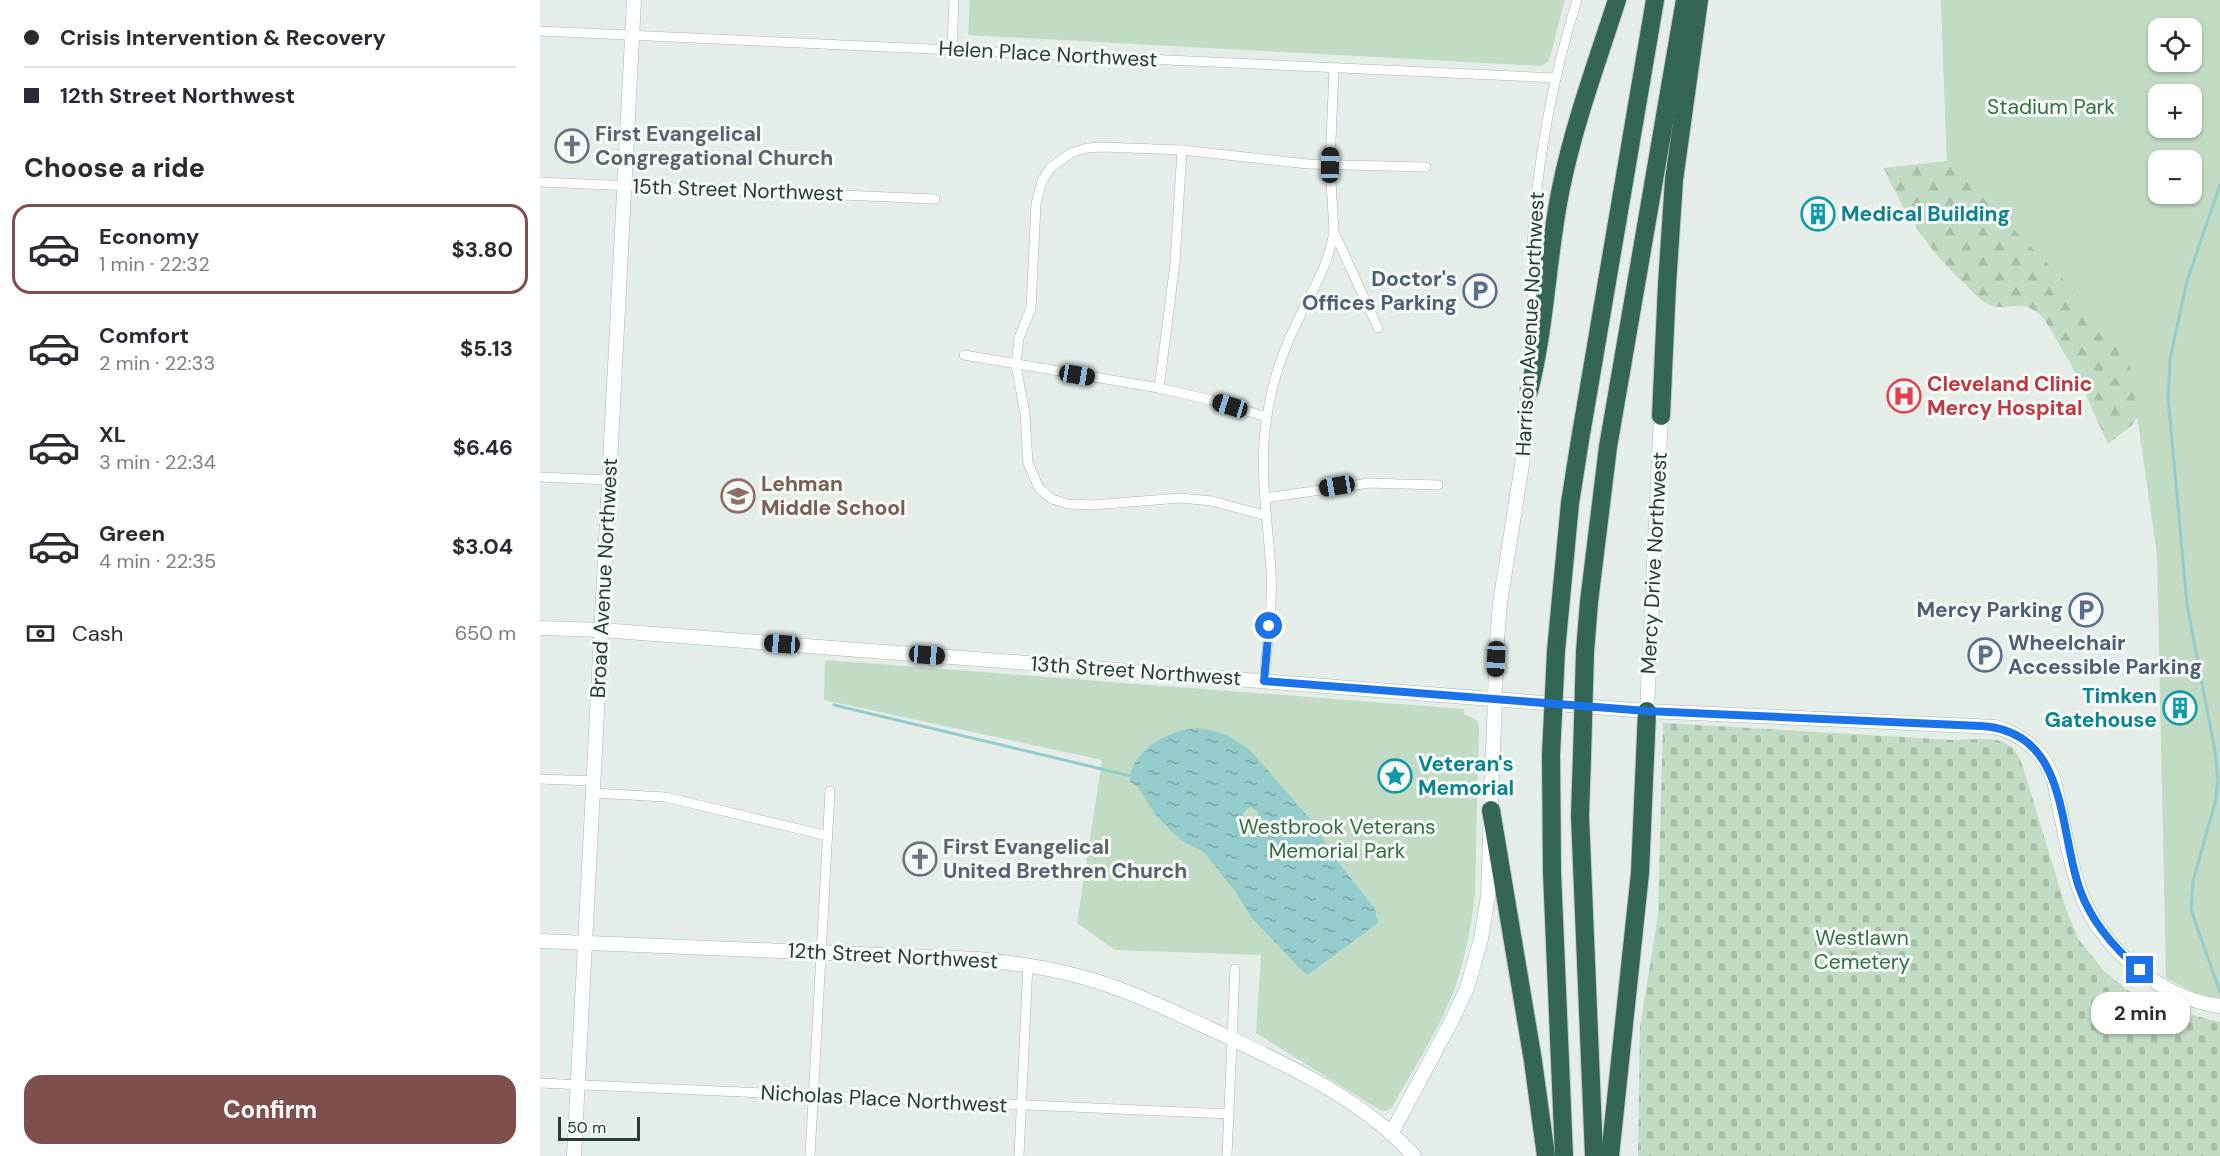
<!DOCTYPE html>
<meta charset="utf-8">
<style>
:root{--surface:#fff;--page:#f2f2f3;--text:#2b2b33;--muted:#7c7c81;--line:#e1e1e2;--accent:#7e4f4d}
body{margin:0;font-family:"DM Sans",sans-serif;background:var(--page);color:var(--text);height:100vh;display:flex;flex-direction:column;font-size:22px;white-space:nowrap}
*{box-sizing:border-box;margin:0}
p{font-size:20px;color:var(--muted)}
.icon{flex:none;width:33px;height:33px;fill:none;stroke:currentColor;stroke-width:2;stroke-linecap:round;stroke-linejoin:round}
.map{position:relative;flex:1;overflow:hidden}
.drawer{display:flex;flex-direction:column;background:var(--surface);width:540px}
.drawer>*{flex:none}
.hud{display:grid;align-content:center;height:132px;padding:0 24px;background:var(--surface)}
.fabs{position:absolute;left:1608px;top:18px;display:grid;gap:12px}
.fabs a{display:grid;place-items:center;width:54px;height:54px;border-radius:12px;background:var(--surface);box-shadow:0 2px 4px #0004;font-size:30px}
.scale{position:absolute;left:18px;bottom:15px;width:82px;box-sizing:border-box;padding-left:6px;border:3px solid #263d34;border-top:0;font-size:16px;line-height:21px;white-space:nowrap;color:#263d34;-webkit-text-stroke:4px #f6faf7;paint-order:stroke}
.end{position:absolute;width:27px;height:27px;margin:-14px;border:8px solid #1a73e8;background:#fff;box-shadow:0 0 0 3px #fff}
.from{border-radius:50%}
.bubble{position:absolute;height:42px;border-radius:18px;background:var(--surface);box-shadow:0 2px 4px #0004;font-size:20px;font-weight:700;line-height:42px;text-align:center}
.car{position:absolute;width:18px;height:36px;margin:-18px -9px;border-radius:8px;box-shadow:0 0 4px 2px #0007;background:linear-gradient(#222 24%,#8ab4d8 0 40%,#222 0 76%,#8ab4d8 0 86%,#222 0)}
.hud b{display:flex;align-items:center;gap:21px;height:57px;font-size:22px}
.hud b+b{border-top:2px solid var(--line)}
.hud i{width:15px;height:15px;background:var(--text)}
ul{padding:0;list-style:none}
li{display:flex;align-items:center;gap:18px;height:90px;margin:0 12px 9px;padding:0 12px;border:3px solid transparent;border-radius:18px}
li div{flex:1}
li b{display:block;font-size:22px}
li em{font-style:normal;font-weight:700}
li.selected{border-color:var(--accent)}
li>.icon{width:54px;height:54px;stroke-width:1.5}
h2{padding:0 24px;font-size:27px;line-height:72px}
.pay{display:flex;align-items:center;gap:15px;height:66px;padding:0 24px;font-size:22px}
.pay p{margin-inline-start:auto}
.cta{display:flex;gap:12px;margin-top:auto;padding:12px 24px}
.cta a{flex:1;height:69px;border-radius:18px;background:var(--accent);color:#fff;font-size:24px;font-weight:700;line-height:69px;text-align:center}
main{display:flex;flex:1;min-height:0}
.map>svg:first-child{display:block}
.forest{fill:url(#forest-firs)}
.cemetery{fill:url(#cemetery-stones)}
.green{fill:#c1dbc4;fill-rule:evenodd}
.water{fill:url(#water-ripples);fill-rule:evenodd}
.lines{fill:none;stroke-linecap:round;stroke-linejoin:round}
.stream{stroke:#94cbcb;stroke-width:3}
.street-casing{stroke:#a8b5ae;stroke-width:10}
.secondary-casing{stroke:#a5b7ae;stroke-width:15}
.highway-casing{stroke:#c2c9c6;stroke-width:20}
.street{stroke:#fff;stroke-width:9}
.secondary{stroke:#fff;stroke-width:14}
.highway{stroke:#356655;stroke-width:18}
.highway-bridge-casing{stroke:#c2c9c6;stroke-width:20;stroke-linecap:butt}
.highway-bridge{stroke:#356655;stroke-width:18}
.route{stroke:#1a73e8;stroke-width:8}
.labels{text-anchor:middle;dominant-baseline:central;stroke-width:6;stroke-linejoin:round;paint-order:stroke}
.street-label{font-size:21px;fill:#263d34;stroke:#f6faf7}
.park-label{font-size:21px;fill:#356f43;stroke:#f6faf7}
.worship-label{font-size:21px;font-weight:bold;fill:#5b616d;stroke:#f6faf7;text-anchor:start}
.culture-label{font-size:21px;font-weight:bold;fill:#0d838f;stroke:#f6faf7;text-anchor:start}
.service-label{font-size:21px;font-weight:bold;fill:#4e5e75;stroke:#f6faf7;text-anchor:end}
.health-label{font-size:21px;font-weight:bold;fill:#be3a42;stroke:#f6faf7;text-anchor:start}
.education-label{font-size:21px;font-weight:bold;fill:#785e54;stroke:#f6faf7;text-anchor:start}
</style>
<main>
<section class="drawer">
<div class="hud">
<b><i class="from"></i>Crisis Intervention &amp; Recovery</b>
<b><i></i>12th Street Northwest</b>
</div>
<h2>Choose a ride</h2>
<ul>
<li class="selected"><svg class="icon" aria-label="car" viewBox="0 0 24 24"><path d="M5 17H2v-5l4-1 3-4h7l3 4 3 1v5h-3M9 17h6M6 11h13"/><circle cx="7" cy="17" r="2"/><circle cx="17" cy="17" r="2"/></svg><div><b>Economy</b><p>1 min · 22:32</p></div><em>$3.80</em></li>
<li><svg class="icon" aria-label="car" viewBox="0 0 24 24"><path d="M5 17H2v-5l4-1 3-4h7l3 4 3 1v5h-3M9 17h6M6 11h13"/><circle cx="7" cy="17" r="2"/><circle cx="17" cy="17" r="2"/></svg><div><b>Comfort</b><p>2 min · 22:33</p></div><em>$5.13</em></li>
<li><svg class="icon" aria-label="car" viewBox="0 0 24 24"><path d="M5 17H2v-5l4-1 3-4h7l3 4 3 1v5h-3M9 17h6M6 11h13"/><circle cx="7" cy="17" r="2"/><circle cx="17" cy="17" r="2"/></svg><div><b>XL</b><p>3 min · 22:34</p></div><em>$6.46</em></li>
<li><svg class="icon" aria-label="car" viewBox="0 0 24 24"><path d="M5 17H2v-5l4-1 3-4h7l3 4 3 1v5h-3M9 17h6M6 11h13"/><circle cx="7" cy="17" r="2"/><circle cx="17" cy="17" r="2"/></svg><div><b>Green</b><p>4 min · 22:35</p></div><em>$3.04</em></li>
</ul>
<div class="pay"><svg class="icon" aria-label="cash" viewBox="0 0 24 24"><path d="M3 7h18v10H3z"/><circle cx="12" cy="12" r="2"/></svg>Cash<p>650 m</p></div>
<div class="cta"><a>Confirm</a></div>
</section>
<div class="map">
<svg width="1680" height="1156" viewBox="0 0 1680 1156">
<defs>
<pattern id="forest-firs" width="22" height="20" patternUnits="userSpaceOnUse" patternTransform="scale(1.5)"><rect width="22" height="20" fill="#c1dbc4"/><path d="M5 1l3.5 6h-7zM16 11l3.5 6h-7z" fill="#a6bda9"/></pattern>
<pattern id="cemetery-stones" width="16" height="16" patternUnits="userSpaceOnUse" patternTransform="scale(1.5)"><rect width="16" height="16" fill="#c1dbc4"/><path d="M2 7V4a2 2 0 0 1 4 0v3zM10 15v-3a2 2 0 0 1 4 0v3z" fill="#a6bda9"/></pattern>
<pattern id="water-ripples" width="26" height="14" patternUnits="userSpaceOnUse" patternTransform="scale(1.5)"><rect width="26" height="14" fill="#94cbcb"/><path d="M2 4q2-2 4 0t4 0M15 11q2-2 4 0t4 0" fill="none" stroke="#79a6a6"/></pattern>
</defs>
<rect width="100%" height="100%" fill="#e5ede8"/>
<path class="forest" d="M1401,0L1558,253L1608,401L1592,425L1568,444L1537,375L1505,320C1482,294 1470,313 1450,305C1440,301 1432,291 1425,284C1389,251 1363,212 1344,168L1407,161Z"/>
<path class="cemetery" d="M1123,723L1413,740C1430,740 1458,735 1471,747C1476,751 1479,758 1482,764L1526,909L1539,940L1563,970L1591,993L1625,1008L1680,1022V1156H1098L1100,1027L1118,915Z"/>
<g class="green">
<path d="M430,0H1025L1009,61L1002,66L428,35Z"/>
<path d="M1401,0H1680V998L1664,997L1626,978L1617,555L1587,345L1407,161ZM1618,28H1652V62H1618ZM1618,94H1652V128H1618ZM1618,160H1652V194H1618Z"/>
<path d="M285,660L924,709V714L937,720L939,727L935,894C931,927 925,961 913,993C897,1033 873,1070 852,1107L846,1111L840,1110L716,1033L721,955L575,950L537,923L562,760L284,700Z"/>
</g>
<path class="water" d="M655,728L666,729L687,735L709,749L772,821L798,862L836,910V917L839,922L769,974L764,973L712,918L697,894L664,852L644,842L631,831L615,814L597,786L590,782C591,778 591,772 592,768C603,744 631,731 655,728ZM711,807L718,812L719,821L716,828L708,831L701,825C700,818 704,809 711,807Z"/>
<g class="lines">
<g class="stream">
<path d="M1680,185L1647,281L1630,359L1628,397L1647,605L1675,751L1678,780L1675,803L1653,881L1651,910L1680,992"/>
<path d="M294,705L591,776"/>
</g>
<g class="street-casing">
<g id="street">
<path d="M0,31L1016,78"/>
<path d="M412,50L414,0"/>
<path d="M794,68L790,165L794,232L838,328"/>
<path d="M0,182L395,199"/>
<path d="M993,328C994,301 991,274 992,246C997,163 1012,80 1037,0"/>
<path d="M424,355L619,388L671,400L726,417"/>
<path d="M619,388L635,263L642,150"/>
<path d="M0,477L68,480"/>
<path d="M725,498L829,483L898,485"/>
<path d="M727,516L672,501L640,498L552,505L528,504L512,499L499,488L488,463L485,414L476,365L479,338L491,308L496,204L502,181L511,167L531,153L547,148L563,147L642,150L768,164L886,167"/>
<path d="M724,681C727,645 733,608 731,571C728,520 718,467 727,416C732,383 743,350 758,320C772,291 789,264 794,232"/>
<path d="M0,779L54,781"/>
<path d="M53,793L125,797L288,836"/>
<path d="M0,1083L689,1114"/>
<path d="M270,1156L290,791"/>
<path d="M479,1156L488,964"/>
<path d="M687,1156L695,969"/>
</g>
</g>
<g class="secondary-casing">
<g id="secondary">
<path d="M0,628L62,630L1107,711L1455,727C1483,734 1505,754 1514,781C1522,816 1527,853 1539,888C1558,946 1619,998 1680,1006"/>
<path d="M1107,711L1121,416"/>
<path d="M0,941L438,959C472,963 505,967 538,976C585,988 629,1010 673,1030C743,1063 821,1097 874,1156"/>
<path d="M851,1134L912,1020L927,988L941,939L948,896L957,640L960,603L982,465L989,391"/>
<path d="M34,1156L94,0"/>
</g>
</g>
<g class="highway-casing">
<g id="highway">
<path d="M989,391C1006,324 1007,255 1021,188C1034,124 1057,62 1077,0"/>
<path d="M1121,416L1127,285L1134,180L1159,0"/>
<path d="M1016,651L1030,503L1040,440L1115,0"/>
<path d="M1045,652L1049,602L1068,447L1145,0"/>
<path d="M1011,755L1012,872L1024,1156"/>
<path d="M1042,756L1040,816L1054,1156"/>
<path d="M951,810L993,1061L1006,1156"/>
<path d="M1070,1156L1100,873L1107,711"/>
</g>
</g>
<use href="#street" class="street"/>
<use href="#secondary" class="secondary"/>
<use href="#highway" class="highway"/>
<g class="highway-bridge-casing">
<g id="highway-bridge">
<path d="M1011,755L1016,651"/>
<path d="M1042,756L1045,652"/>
</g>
</g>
<use href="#highway-bridge" class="highway-bridge"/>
</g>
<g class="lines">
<path class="route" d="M729,626L724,681L1107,711L1441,726C1529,731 1518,829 1540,890C1552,923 1574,948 1600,970"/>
</g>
<defs>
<g id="church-ring" transform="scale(1.725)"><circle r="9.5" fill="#f6faf7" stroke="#6b7280" stroke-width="1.5"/><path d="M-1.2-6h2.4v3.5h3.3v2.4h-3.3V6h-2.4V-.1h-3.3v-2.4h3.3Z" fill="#6b7280"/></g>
<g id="building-ring" transform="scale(1.725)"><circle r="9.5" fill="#f6faf7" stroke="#0f9aa8" stroke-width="1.5"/><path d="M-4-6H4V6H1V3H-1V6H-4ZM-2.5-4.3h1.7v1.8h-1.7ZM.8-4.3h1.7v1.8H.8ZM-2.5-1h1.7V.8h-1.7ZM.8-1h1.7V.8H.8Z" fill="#0f9aa8"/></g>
<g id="parking-ring" transform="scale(1.725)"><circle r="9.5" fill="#f6faf7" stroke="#5c6f8a" stroke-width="1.5"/><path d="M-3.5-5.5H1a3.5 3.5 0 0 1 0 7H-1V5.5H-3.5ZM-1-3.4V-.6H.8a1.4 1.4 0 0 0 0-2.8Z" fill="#5c6f8a"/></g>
<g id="hospital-ring" transform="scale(1.725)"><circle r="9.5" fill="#f6faf7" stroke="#e0444e" stroke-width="1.5"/><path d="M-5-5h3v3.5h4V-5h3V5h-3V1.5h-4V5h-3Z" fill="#e0444e"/></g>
<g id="school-ring" transform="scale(1.725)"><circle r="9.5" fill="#f6faf7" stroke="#8d6e63" stroke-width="1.5"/><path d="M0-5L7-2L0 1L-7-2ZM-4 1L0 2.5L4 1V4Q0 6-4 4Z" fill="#8d6e63"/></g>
<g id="sight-ring" transform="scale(1.725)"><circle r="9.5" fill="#f6faf7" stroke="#0f9aa8" stroke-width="1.5"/><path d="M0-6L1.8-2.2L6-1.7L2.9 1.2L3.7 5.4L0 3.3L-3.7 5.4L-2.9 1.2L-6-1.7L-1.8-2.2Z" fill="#0f9aa8"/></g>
</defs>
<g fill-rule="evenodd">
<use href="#church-ring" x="32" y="146"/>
<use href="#building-ring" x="1278" y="214"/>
<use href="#parking-ring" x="940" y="291"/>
<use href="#hospital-ring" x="1364" y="396"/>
<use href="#school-ring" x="198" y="496"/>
<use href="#parking-ring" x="1546" y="610"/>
<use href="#parking-ring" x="1445" y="655"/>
<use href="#building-ring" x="1640" y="708"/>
<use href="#sight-ring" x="855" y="776"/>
<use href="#church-ring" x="380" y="859"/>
</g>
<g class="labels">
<g class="street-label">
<text transform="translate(508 54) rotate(3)">Helen Place Northwest</text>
<text transform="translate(198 190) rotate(2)">15th Street Northwest</text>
<text transform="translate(990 324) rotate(-87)">Harrison Avenue Northwest</text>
<text transform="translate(1114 563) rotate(-87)">Mercy Drive Northwest</text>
<text transform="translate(64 578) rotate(-87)">Broad Avenue Northwest</text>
<text transform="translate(596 671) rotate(4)">13th Street Northwest</text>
<text transform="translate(353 956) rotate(3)">12th Street Northwest</text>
<text transform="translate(344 1099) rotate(3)">Nicholas Place Northwest</text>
</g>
<g class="park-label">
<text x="1511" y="107">Stadium Park</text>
<text x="797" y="827">Westbrook Veterans<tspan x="797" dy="24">Memorial Park</tspan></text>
<text x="1322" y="938">Westlawn<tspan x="1322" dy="24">Cemetery</tspan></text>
</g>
<g class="worship-label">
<text x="55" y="134">First Evangelical<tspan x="55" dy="24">Congregational Church</tspan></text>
<text x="403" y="847">First Evangelical<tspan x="403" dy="24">United Brethren Church</tspan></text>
</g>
<g class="culture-label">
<text x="1301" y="214">Medical Building</text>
<text x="1617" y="696" text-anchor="end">Timken<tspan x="1617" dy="24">Gatehouse</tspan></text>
<text x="878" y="764">Veteran's<tspan x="878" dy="24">Memorial</tspan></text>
</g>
<g class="service-label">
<text x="917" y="279">Doctor's<tspan x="917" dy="24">Offices Parking</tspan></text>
<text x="1523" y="610">Mercy Parking</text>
<text x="1468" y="643" text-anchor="start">Wheelchair<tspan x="1468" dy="24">Accessible Parking</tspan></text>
</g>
<g class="health-label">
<text x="1387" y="384">Cleveland Clinic<tspan x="1387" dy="24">Mercy Hospital</tspan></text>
</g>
<g class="education-label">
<text x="221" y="484">Lehman<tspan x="221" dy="24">Middle School</tspan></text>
</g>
</g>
</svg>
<div class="fabs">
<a><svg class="icon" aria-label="locate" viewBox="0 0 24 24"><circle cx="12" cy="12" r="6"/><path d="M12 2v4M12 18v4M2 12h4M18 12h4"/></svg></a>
<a>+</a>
<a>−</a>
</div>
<div class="scale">50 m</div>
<i class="end from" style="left:729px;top:626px"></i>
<i class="end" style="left:1600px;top:970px"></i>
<div class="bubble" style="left:1551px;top:992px;width:99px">2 min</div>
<i class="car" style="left:790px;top:165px;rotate:1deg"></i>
<i class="car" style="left:537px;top:375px;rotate:99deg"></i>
<i class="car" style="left:690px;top:406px;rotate:287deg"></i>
<i class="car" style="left:797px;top:486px;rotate:261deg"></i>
<i class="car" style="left:242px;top:644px;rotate:274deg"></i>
<i class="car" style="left:387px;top:655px;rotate:94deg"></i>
<i class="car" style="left:956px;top:659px;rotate:182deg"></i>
</div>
</main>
